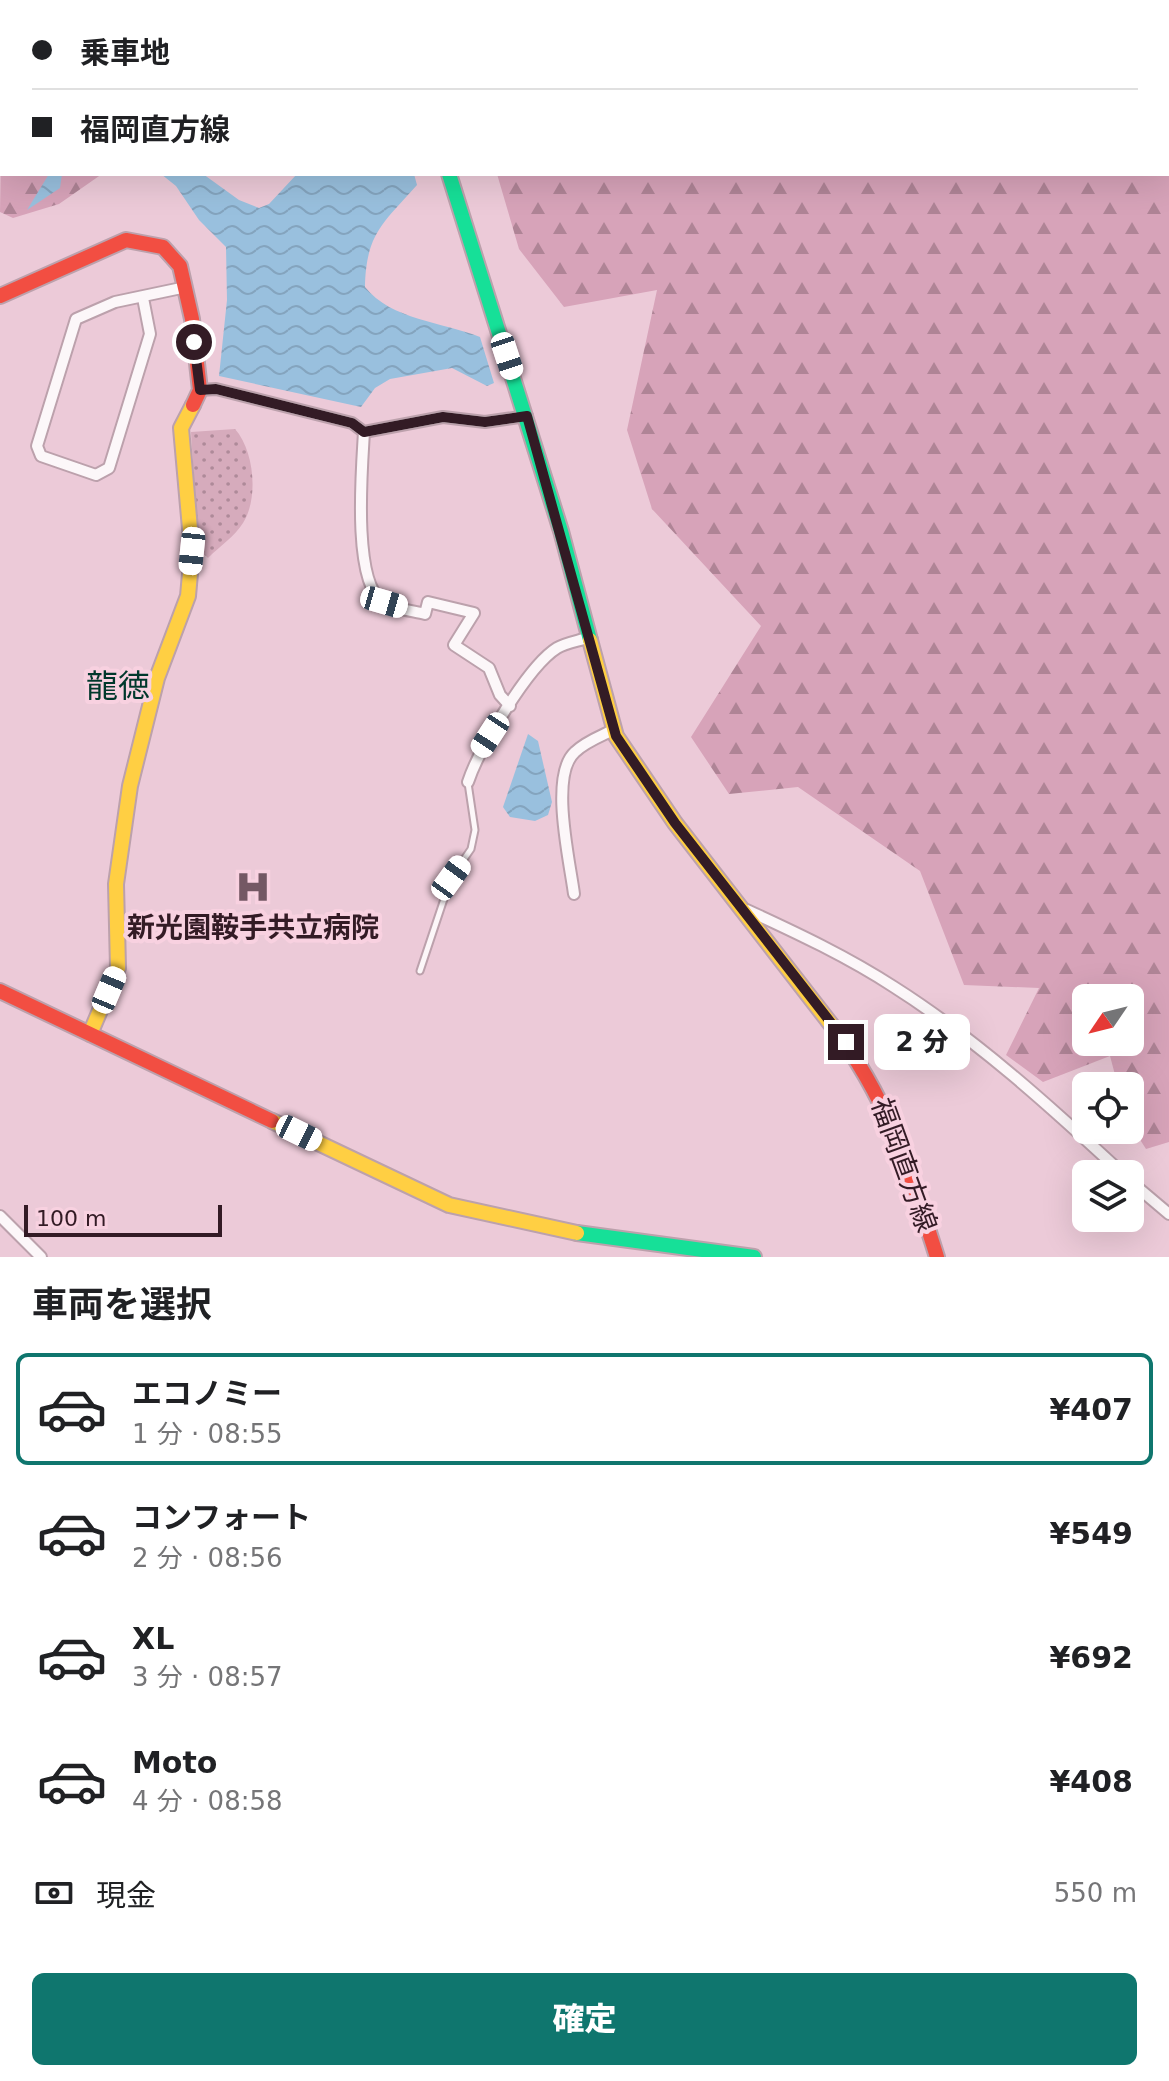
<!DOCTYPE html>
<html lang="ja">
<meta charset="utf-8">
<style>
:root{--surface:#fff;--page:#f6f6f6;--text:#202124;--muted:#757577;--line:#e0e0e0;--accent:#0f766e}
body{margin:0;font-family:"DejaVu Sans","Noto Sans JP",sans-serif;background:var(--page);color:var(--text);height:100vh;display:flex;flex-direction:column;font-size:30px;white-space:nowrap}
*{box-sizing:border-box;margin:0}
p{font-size:26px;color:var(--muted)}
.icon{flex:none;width:44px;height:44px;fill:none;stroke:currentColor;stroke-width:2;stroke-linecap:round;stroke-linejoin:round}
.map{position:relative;height:1257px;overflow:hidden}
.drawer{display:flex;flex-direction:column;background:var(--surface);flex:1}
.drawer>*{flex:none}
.hud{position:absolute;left:0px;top:0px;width:1170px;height:176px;box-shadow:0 8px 32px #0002;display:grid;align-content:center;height:176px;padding:0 32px;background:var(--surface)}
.needle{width:52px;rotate:235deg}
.controls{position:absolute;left:1072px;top:984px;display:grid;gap:16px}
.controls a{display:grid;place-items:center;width:72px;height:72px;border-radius:12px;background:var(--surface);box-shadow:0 8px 32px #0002;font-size:40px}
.scale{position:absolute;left:24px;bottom:20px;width:198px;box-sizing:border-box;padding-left:8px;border:4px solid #331b25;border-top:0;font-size:22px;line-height:28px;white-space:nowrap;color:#331b25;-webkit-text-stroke:6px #f8d1e0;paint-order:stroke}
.end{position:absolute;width:36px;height:36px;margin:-18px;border:10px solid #331b25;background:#fff;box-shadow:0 0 0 4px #fff}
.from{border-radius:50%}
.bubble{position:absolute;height:56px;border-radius:12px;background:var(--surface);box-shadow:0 8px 32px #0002;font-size:26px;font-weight:800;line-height:56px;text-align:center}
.car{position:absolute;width:24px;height:48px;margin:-24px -12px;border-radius:10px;box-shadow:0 0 6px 2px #0007;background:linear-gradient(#fff 24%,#345 0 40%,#fff 0 76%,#345 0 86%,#fff 0)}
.hud b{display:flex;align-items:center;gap:28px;height:76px;font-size:30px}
.hud b+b{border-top:2px solid var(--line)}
.hud i{width:20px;height:20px;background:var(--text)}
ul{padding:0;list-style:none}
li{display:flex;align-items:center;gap:24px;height:112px;margin:0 16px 12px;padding:0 16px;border:4px solid transparent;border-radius:12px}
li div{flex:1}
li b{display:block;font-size:30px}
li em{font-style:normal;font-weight:800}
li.current{border-color:var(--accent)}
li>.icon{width:72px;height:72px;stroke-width:1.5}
h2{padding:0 32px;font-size:36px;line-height:96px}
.pay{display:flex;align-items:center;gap:20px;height:88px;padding:0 32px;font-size:30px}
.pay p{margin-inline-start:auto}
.primary-button{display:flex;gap:16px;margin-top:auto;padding:16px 32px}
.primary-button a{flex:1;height:92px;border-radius:12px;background:var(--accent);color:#fff;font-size:32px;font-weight:800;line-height:92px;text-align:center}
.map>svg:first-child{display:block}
.forest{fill:url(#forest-firs);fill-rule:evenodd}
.park{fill:url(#park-dots)}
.water{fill:url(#water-waves)}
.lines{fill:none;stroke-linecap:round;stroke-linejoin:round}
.lane-casing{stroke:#bca1ac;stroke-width:9}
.street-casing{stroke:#bca1ac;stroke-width:14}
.fast-casing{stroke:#bca1ac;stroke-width:18}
.slow-casing{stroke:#bca1ac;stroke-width:18}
.jam-casing{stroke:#bca1ac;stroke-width:18}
.lane{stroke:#fcf7f9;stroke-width:5}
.street{stroke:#fcf7f9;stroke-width:10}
.fast{stroke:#16e098;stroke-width:14}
.slow{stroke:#ffcf43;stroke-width:14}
.jam{stroke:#f24e42;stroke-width:14}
.route{stroke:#331b25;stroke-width:10}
.labels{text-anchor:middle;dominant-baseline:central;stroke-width:8;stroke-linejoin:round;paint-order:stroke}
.poi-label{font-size:28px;font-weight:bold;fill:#331b25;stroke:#f8d1e0}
.street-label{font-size:28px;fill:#331b25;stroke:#f8d1e0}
.quarter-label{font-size:32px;fill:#00382c;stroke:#f8d1e0}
</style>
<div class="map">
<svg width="1169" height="1257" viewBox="0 0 1169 1257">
<defs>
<pattern id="forest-firs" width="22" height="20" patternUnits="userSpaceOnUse" patternTransform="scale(2)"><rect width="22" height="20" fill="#d7a3b9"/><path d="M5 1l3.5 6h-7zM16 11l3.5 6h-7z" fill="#af8496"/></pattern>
<pattern id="park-dots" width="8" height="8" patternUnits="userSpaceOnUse" patternTransform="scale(2)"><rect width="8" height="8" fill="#d6abbc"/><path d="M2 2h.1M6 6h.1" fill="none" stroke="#ae8a99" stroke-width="1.8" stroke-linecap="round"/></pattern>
<pattern id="water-waves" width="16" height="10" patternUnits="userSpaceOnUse" patternTransform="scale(2)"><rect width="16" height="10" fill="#99c0de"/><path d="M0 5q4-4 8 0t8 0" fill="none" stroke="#84a4be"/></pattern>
</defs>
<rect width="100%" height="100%" fill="#eccad8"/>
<g class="forest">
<path d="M506,0H1169V1142L1146,1149L1130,1124V1086H1118L1110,1056L1043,1082L1006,1055L1039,988L964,985L920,871L798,787L729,794L691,737L761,626L652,509L627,430L657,290L564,307L519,249L497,174H1168V2ZM1130,998V1042H1086V998Z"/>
<path d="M2,97V174H102L59,204L13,218L0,212Z"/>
</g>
<path class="park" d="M235,429C254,450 259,498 243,523C235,536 219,547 208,558L198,548L191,432Z"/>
<g class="water">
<path d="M49,174H62L60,188L27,210Z"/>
<path d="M161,174H203L239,200L259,208L269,204L297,174H414L417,185C383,223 366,234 365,287C391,320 443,322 480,337L494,383L487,386L452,368L390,379L375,388L361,407L219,376L227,300L226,247L199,220L176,186Z"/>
<path d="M528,734L538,741L552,802L548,815L535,821L510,817L503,807Z"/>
</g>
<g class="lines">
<g class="lane-casing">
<path id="lane" d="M420,971L451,878L471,849L475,830L468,783"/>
</g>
<g class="street-casing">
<g id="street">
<path d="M0,130H2"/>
<path d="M143,298L150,334L109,468L96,475L41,456L37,446L76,319L115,302L186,287"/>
<path d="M200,390L216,389L352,423L364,432L443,417L485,422L527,416"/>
<path d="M364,432C362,467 352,583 383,602C394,609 413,611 425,614L428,602L474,613L454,645L489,668L500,695L510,706"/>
<path d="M468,782C479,749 528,666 557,648C565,643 578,641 587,638"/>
<path d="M574,894C570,862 549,775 575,752C585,742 601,736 613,730"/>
<path d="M747,910C797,933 848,957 894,987C976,1039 1052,1108 1123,1174"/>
<path d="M1130,1181L1169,1214"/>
<path d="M0,1216L41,1257"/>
</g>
</g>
<g class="fast-casing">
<g id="fast">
<path d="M449,174L561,531L590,640"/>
<path d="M577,1233L754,1257"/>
</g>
</g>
<g class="slow-casing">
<g id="slow">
<path d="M590,640L616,736L675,823L833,1027"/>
<path d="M90,1034L118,968L116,884L130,786L157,678L188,596L192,551L181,428L193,405"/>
<path d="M272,1121L449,1205L577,1233"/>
</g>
</g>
<g class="jam-casing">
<g id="jam">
<path d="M393,0L394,2"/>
<path d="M0,296L126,240L163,247L180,266L192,319L200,390L193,405"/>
<path d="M0,991L272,1121"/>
<path d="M833,1027C889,1100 910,1172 937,1257"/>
</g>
</g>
<use href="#lane" class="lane"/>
<use href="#street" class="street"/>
<use href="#fast" class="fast"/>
<use href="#slow" class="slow"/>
<use href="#jam" class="jam"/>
</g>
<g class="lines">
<path class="route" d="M194,342L200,390L216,389L352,423L364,432L443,417L485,422L527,416L616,736L675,823L846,1042"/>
</g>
<defs>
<g id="hospital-bare" transform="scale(2.76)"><path d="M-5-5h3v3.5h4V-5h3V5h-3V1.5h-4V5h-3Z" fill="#745864" stroke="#f8d1e0" stroke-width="2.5" paint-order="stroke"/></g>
</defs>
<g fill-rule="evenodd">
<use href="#hospital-bare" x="253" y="887"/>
</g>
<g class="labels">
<g class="poi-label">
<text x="253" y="927">新光園鞍手共立病院</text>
</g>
<g class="street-label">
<text transform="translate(904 1165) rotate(70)">福岡直方線</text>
</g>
<g class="quarter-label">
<text x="118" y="686">龍徳</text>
</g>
</g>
</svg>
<div class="controls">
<a><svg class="needle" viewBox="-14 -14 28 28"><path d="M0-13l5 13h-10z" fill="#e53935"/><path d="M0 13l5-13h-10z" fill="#757577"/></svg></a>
<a><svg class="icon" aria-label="locate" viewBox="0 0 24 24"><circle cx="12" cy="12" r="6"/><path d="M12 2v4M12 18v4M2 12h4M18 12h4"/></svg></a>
<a><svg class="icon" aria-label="layers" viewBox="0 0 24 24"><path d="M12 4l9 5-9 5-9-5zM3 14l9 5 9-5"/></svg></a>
</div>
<div class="scale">100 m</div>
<i class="end from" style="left:194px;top:342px"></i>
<i class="end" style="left:846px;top:1042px"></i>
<div class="bubble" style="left:874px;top:1014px;width:96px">2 分</div>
<i class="car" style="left:507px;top:356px;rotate:162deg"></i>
<i class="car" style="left:192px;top:551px;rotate:186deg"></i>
<i class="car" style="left:384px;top:602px;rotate:106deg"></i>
<i class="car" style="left:490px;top:735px;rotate:213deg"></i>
<i class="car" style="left:451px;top:878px;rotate:36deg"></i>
<i class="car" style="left:109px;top:990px;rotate:23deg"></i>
<i class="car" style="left:299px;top:1133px;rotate:116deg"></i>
<div class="hud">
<b><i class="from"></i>乗車地</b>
<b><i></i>福岡直方線</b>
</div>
</div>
<section class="drawer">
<h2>車両を選択</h2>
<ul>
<li class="current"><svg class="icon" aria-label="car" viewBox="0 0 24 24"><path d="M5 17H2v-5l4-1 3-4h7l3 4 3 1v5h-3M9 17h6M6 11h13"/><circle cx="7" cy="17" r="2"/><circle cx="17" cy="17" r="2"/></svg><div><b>エコノミー</b><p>1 分 · 08:55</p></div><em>¥407</em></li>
<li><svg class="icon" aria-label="car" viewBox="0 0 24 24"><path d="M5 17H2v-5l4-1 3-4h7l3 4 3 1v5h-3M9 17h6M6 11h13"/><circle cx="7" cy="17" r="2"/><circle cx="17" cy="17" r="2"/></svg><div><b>コンフォート</b><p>2 分 · 08:56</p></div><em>¥549</em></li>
<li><svg class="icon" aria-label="car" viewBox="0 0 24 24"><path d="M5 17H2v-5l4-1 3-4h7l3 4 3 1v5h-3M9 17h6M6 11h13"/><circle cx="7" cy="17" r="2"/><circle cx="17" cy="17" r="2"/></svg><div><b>XL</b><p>3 分 · 08:57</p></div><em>¥692</em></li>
<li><svg class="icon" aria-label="car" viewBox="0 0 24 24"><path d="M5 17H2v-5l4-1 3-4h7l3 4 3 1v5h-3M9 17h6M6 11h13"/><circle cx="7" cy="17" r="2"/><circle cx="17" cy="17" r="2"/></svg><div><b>Moto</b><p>4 分 · 08:58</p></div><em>¥408</em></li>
</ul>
<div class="pay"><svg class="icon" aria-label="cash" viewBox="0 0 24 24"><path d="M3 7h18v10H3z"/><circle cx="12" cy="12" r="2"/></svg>現金<p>550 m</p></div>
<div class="primary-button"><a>確定</a></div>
</section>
